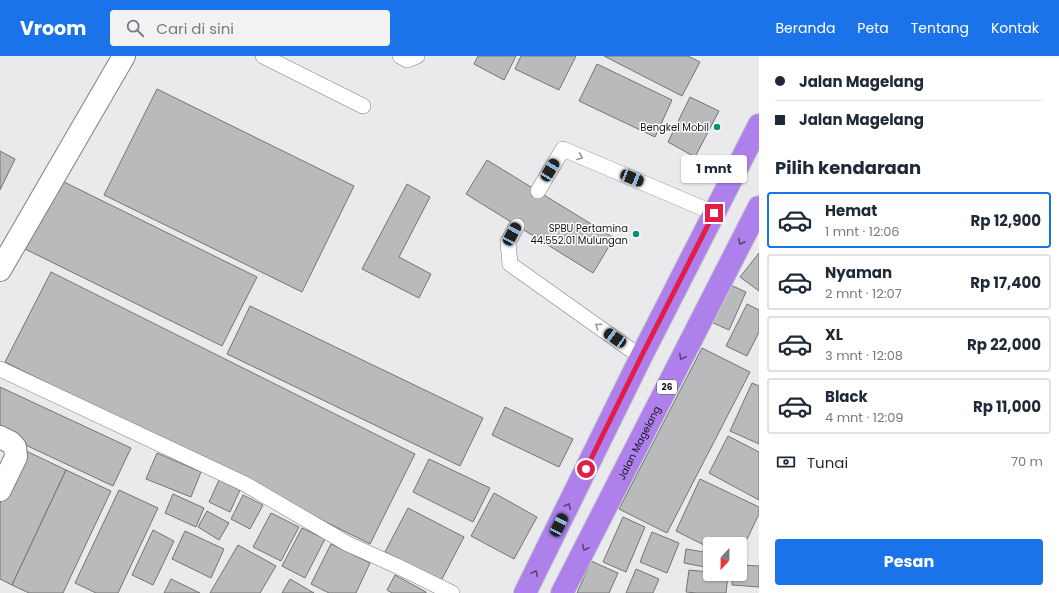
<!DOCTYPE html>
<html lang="id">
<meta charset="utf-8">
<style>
:root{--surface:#fff;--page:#f2f2f3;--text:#1f2937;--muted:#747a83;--line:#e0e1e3;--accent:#1a73e8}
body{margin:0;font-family:Poppins,sans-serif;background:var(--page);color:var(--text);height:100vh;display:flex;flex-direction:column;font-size:15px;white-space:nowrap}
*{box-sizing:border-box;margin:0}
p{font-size:13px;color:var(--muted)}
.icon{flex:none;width:22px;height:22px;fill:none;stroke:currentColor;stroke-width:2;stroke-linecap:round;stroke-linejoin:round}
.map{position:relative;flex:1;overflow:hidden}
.side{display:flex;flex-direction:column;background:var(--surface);width:300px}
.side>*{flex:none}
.top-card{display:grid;align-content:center;height:88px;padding:0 16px;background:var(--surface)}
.needle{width:26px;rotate:202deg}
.tools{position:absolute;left:703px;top:481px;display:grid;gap:8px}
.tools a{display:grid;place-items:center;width:44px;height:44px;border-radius:4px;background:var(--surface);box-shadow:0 1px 3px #0004;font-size:20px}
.end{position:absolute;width:18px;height:18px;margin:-9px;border:5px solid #e11d48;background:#fff;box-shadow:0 0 0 2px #fff}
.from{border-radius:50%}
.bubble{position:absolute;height:28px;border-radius:4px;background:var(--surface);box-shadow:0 1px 3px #0004;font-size:13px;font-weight:700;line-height:28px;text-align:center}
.car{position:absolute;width:12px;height:24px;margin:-12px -6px;border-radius:5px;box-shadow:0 0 3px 1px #0007;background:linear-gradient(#222 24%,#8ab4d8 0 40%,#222 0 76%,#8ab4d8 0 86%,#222 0)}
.top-card b{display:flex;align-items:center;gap:14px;height:38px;font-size:15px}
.top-card b+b{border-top:1px solid var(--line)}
.top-card i{width:10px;height:10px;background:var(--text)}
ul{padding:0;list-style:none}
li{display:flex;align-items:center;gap:12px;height:56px;margin:0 8px 6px;padding:0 8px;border:2px solid var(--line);border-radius:4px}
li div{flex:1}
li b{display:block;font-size:15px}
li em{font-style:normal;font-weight:700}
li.active{border-color:var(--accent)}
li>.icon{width:36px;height:36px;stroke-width:1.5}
h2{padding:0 16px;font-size:18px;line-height:48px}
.pay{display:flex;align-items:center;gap:10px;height:44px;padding:0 16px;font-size:15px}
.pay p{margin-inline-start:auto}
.action{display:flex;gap:8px;margin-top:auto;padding:8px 16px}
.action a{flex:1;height:46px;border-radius:4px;background:var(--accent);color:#fff;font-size:16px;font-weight:700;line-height:46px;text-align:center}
header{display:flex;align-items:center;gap:24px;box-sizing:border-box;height:56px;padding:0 20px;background:var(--accent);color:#fff}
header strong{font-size:19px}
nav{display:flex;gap:22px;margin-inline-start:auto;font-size:14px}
.search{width:280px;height:36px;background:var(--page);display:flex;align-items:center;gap:10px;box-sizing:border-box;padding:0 14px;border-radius:4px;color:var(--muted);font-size:15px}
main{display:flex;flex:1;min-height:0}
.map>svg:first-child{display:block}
.building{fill:#b8babc;stroke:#727476}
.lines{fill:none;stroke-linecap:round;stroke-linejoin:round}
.lane-casing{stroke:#808083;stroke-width:16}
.street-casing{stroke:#808083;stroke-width:24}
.highway-casing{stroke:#c7c7c7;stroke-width:24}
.lane{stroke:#fff;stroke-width:15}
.street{stroke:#fff;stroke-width:22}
.highway{stroke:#ad80eb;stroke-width:22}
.oneway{stroke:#969696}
.oneway2{stroke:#594576}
.route{stroke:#e11d48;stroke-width:5}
.poi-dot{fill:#08917a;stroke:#fff;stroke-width:1.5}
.labels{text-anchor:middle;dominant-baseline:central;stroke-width:3;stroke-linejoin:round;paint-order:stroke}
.shield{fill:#fff;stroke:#5b5b5c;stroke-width:1}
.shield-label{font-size:9px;font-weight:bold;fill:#151516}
.poi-label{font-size:10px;fill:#151516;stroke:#fff;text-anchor:end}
.street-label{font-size:10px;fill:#151516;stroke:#fff}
</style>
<header>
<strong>Vroom</strong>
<div class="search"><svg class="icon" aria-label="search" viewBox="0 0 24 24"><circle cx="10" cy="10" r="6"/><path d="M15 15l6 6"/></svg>Cari di sini</div>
<nav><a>Beranda</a><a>Peta</a><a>Tentang</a><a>Kontak</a></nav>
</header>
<main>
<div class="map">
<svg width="759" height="537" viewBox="0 0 759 537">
<rect width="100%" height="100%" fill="#eaeaed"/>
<g class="building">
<path d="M478,0H516L504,24L474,8Z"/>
<path d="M521,0H576L559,34L515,13Z"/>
<path d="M604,0H688L700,6L682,40Z"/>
<path d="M597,8L672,44L655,81L579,45Z"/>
<path d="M157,33L354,130L302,236L104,139Z"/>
<path d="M690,41L719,55L695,101L668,86Z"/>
<path d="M0,95L15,103L0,134Z"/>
<path d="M487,104L614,182L593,217L466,138Z"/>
<path d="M60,124L257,221L222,290L25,193Z"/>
<path d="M407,128L430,141L399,201L431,218L419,242L362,213Z"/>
<path d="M759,197V235L740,221Z"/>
<path d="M51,216L415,398L370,488L5,306Z"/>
<path d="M728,228L746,236L729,274L711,266Z"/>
<path d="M747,248L759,254V276L747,300L726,290Z"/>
<path d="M250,250L483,362L460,410L227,298Z"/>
<path d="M702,292L750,316L667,477L619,453Z"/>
<path d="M752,327L759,330V388L730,375Z"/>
<path d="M0,331L131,392L113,430L0,377Z"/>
<path d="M505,351L573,383L559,411L492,379Z"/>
<path d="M728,380L759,396V444L709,417Z"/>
<path d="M22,393L66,414L12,529L0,523V439Z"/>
<path d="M157,397L201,416L191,441L146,423Z"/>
<path d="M429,403L490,432L473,466L413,436Z"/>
<path d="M66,414L111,435L63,537H29L12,529Z"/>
<path d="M700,423L759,451V458L740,498V488H710V492L676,475Z"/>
<path d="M219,424L240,434L230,456L209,446Z"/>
<path d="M119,434L158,452L118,537H96L75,527Z"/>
<path d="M494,437L537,461L514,503L471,480Z"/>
<path d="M173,438L204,452L196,471L165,457Z"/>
<path d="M243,439L263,449L250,473L231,463Z"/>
<path d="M408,452L464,481L441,525L385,496Z"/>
<path d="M207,455L229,467L219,484L198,471Z"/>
<path d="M271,457L299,471L281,505L253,491Z"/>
<path d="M623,461L645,471L626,516L603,506Z"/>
<path d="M302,472L325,483L305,522L282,510Z"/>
<path d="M153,474L174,485L153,529L132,519Z"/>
<path d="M185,475L224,493L211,522L172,503Z"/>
<path d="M652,476L679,487L667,517L640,506Z"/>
<path d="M331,488L370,507L356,537H329L311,528Z"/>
<path d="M238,489L276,510L260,537H210Z"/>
<path d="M686,493L710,497V512L684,507Z"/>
<path d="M591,505L618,517L609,537H577Z"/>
<path d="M740,509L759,510V531L732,529L733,518H740Z"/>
<path d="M636,513L659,523L653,537H626Z"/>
<path d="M689,514L710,516V518L728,519L726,537H697L686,536Z"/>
<path d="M395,519L426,536V537H392L387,534Z"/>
<path d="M171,523L200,537H164Z"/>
<path d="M290,523L314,537H282Z"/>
</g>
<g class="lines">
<g class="lane-casing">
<g id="lane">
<path d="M263,0L363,50"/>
<path d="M400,0L407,4L417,0"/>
<path d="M538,135L563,93L714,157"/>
<path d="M517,170L508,186L510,208L641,301"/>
<path d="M0,313L245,428L348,488L397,510L452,537"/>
</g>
</g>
<g class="street-casing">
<g id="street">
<path d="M0,214L124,0"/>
<path d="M0,381L10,386L15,391L16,401L0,434"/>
</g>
</g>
<g class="highway-casing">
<g id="highway">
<path d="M525,537L641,301L759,69"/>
<path id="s1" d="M562,537L759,151"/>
</g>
</g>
<use href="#lane" class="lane"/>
<use href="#street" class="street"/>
<use href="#highway" class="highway"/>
</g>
<defs><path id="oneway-chevron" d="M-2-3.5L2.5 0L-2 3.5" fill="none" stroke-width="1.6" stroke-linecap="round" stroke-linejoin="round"/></defs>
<g class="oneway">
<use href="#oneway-chevron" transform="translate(580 101) rotate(23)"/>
<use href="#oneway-chevron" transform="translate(598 270) rotate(-145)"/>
</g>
<g class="oneway2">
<use href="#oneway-chevron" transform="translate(741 186) rotate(117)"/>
<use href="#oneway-chevron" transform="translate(682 301) rotate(117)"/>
<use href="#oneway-chevron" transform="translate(568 450) rotate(-64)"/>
<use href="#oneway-chevron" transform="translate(585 492) rotate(117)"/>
<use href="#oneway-chevron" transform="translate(535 517) rotate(-63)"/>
</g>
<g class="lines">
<path class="route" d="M586,413L641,301L714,157"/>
</g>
<g class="poi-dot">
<circle cx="717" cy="71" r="4"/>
<circle cx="636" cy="178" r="4"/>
</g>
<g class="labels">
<rect class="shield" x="657" y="324" width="20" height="14" rx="3"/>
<g class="shield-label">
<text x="667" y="331">26</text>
</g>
<g class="poi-label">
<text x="709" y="71">Bengkel Mobil</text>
<text x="628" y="172">SPBU Pertamina<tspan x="628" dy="12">44.552.01 Mulungan</tspan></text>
</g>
<g class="street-label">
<text stroke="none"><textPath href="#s1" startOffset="169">Jalan Magelang</textPath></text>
</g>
</g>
</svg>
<div class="tools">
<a><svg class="needle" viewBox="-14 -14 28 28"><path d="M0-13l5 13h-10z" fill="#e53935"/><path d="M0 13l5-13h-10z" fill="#747a83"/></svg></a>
</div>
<i class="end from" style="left:586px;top:413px"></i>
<i class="end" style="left:714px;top:157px"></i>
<div class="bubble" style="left:681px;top:99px;width:66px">1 mnt</div>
<i class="car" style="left:550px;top:114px;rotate:31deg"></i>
<i class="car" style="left:632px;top:122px;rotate:112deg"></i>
<i class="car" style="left:512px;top:178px;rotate:28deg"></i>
<i class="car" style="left:615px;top:282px;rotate:305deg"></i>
<i class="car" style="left:559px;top:469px;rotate:26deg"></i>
</div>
<section class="side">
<div class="top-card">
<b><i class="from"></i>Jalan Magelang</b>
<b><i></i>Jalan Magelang</b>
</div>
<h2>Pilih kendaraan</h2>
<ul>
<li class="active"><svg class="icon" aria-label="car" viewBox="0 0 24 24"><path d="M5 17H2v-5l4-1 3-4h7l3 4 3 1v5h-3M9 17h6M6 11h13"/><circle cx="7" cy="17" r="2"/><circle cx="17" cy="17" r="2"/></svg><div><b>Hemat</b><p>1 mnt · 12:06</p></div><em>Rp 12,900</em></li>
<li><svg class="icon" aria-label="car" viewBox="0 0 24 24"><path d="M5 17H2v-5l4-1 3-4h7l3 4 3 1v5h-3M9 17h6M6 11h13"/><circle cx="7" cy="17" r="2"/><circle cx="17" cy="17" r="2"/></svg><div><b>Nyaman</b><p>2 mnt · 12:07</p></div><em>Rp 17,400</em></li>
<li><svg class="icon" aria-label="car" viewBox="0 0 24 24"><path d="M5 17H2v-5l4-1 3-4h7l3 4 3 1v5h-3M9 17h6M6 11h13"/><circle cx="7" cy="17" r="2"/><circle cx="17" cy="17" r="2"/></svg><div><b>XL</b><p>3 mnt · 12:08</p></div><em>Rp 22,000</em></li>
<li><svg class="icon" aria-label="car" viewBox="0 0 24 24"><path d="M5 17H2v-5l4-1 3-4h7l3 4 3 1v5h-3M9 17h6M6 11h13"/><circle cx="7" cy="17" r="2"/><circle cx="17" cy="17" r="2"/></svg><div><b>Black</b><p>4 mnt · 12:09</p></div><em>Rp 11,000</em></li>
</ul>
<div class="pay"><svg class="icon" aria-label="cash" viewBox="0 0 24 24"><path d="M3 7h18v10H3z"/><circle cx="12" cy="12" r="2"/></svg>Tunai<p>70 m</p></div>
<div class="action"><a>Pesan</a></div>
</section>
</main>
